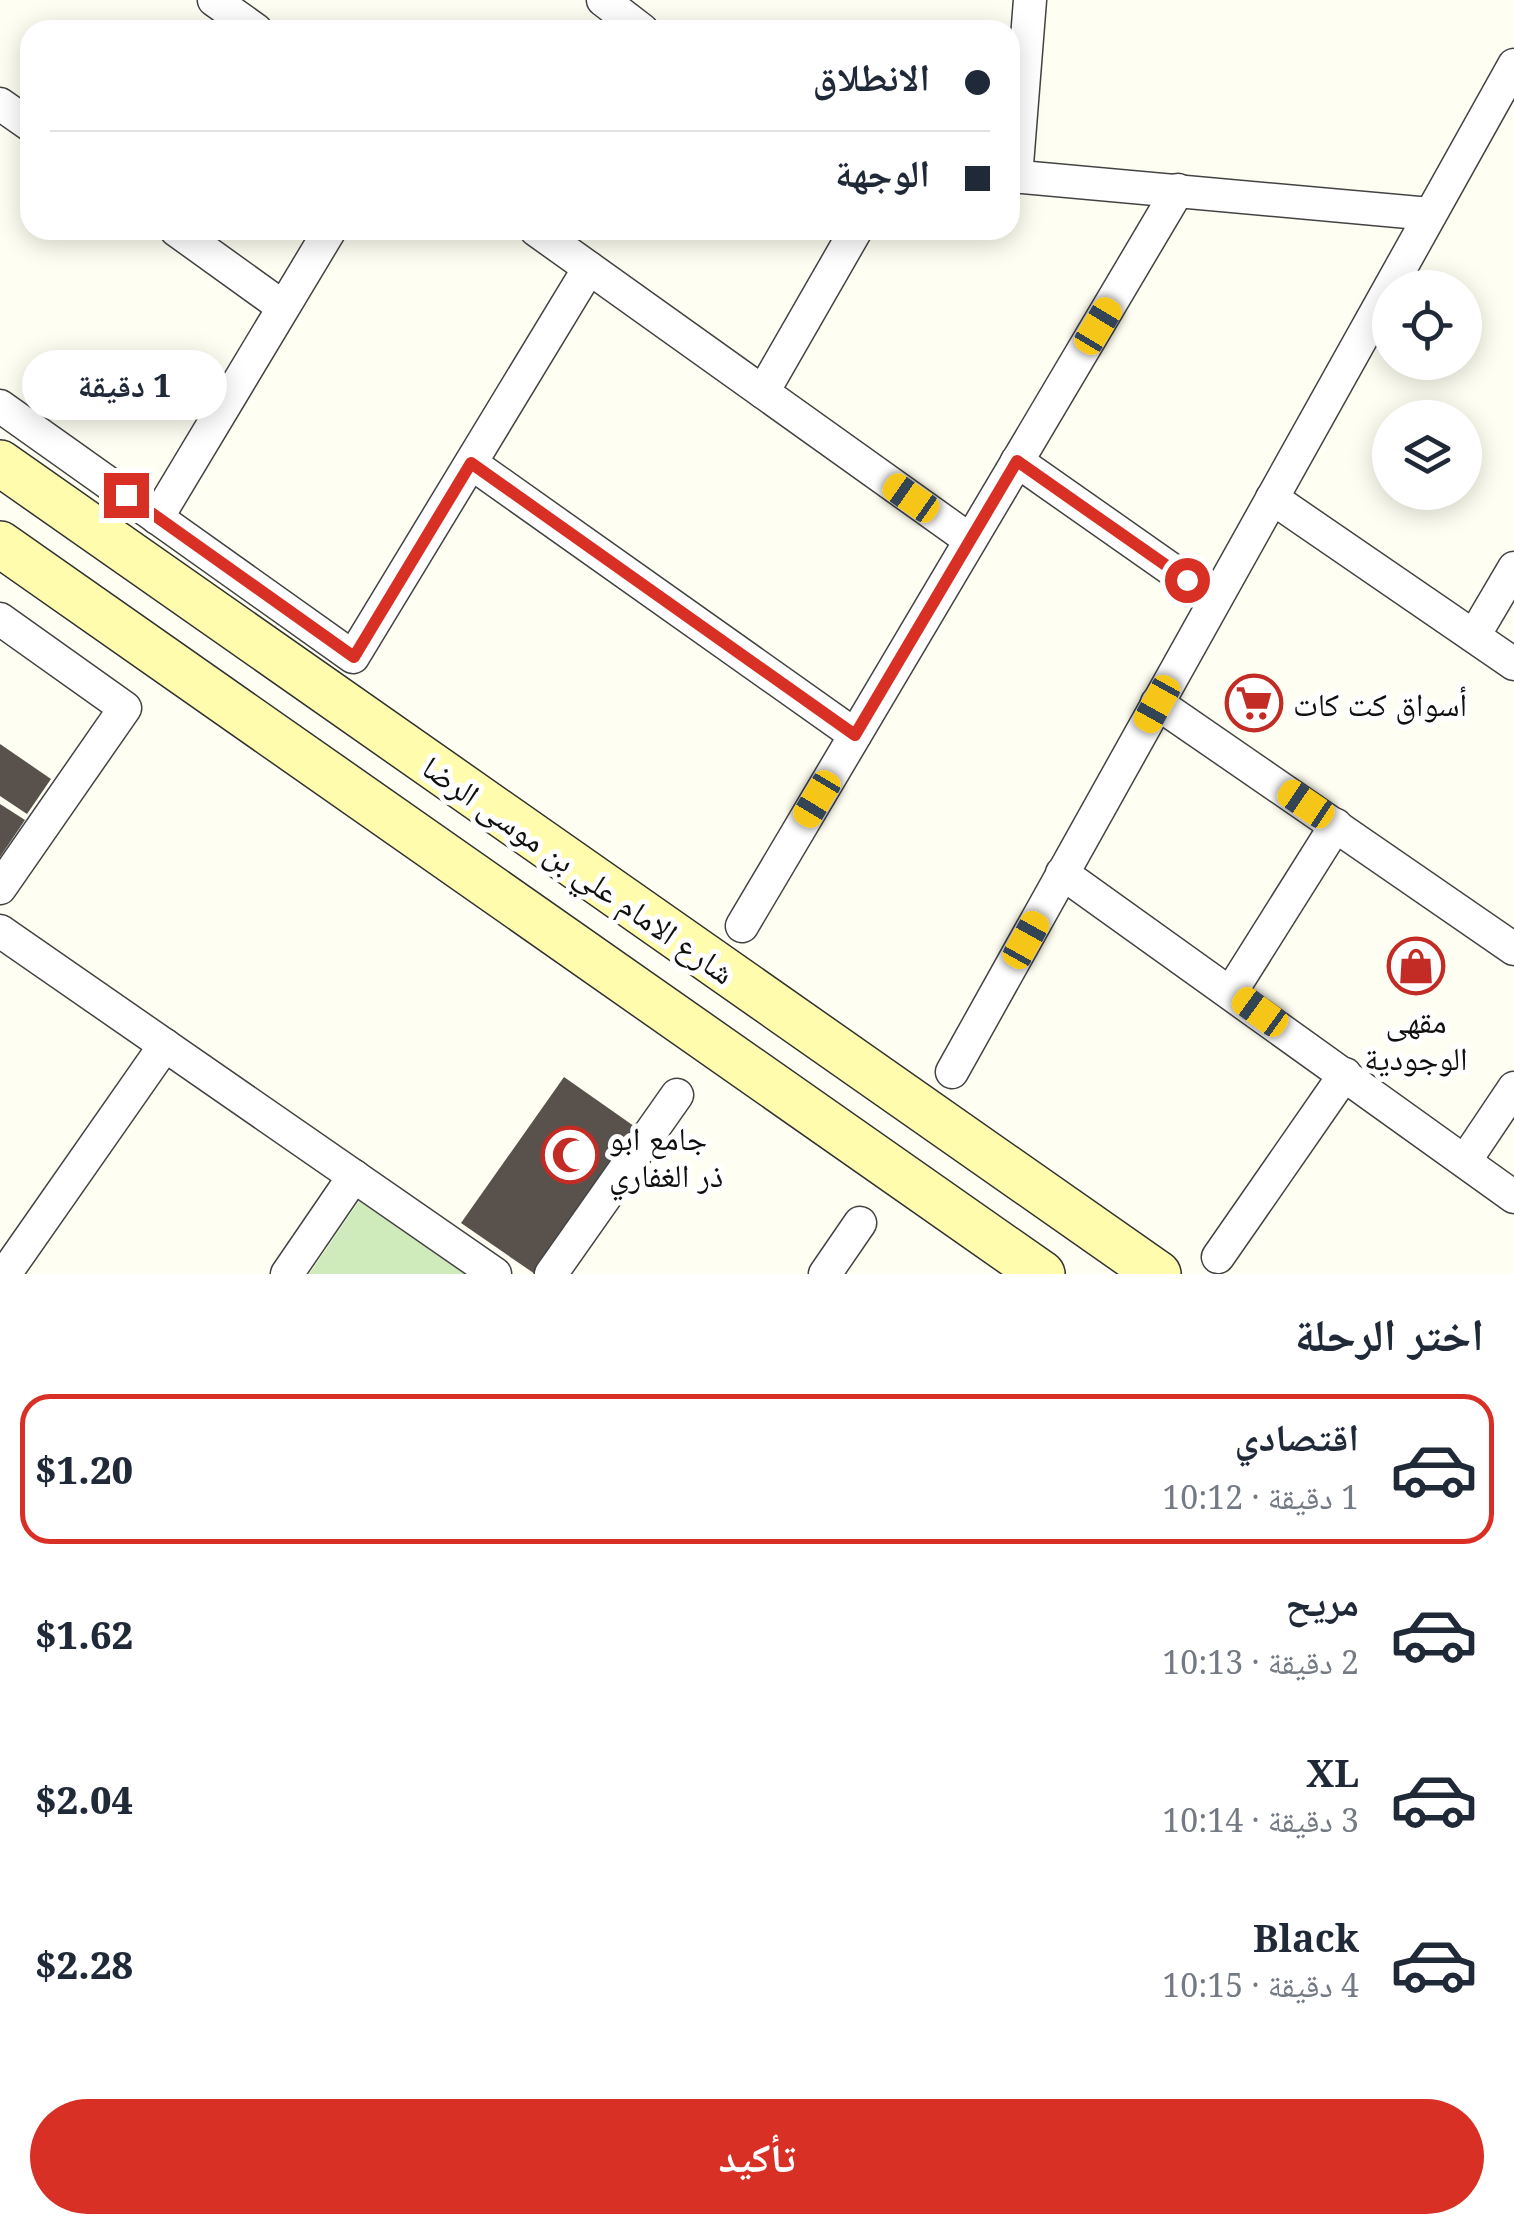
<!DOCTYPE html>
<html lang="ar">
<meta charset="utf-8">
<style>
:root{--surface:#fff;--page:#f2f2f3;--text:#1f2937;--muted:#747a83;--line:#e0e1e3;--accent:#d93025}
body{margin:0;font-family:"Noto Serif","Noto Naskh Arabic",serif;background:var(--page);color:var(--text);direction:rtl;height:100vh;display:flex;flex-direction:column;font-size:38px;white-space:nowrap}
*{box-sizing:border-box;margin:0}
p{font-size:32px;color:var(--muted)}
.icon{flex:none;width:55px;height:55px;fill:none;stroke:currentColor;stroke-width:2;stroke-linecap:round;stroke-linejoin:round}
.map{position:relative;height:1274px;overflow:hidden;direction:ltr}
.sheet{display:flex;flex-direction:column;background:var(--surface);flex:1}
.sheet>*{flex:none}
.guide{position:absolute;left:20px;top:20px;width:1000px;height:220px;border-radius:30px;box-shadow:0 5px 25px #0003;direction:rtl;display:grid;align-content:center;height:220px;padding:0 30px;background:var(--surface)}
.controls{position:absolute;left:1372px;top:270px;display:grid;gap:20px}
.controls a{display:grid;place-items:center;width:110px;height:110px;border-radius:50%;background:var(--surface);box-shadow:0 5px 25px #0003;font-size:50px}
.end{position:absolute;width:45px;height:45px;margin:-22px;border:12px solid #d93025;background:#fff;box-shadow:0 0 0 5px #fff}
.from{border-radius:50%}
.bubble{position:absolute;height:70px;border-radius:35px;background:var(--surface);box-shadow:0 5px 25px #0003;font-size:32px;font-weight:800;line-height:70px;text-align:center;direction:rtl}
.car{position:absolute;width:30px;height:60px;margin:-30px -15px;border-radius:12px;box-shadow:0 0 8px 2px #0007;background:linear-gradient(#f5c518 24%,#345 0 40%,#f5c518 0 76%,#345 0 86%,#f5c518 0)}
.guide b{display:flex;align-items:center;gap:35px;height:95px;font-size:38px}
.guide b+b{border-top:2px solid var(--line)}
.guide i{width:25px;height:25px;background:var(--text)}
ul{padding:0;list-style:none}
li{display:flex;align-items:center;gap:30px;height:150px;margin:0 20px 15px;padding:0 10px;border:5px solid transparent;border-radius:30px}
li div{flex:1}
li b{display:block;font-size:38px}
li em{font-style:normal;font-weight:800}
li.on{border-color:var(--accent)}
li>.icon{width:90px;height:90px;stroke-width:1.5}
h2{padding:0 30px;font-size:45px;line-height:120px}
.primary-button{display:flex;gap:20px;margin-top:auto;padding:20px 30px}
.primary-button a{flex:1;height:115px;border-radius:60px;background:var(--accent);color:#fff;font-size:40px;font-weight:800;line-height:115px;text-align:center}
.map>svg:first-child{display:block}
.green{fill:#cfebbb}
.building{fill:#59524c}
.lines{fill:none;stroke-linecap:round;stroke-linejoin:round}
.street-casing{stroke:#434343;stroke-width:35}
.secondary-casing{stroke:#323232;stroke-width:48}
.street{stroke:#fff;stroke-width:32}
.secondary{stroke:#fffdad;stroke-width:45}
.route{stroke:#d93025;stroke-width:12}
.labels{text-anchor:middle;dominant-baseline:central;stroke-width:10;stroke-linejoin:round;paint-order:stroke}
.poi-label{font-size:32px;fill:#101010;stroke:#fff;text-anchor:start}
.street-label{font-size:32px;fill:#101010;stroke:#fff}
</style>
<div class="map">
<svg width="1514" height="1274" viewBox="0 0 1514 1274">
<rect width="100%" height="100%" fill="#fffef2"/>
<path class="green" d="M359,1201L465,1274H309Z"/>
<g class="building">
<path d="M0,744L51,779L27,814L0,796Z"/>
<path d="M0,804L25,820L0,857Z"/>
<path d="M564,1077L641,1131L535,1274L461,1223Z"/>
</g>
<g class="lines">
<g class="street-casing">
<g id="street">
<path d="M214,0L256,30"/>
<path d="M603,0L642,30"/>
<path d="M0,104L30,125"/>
<path d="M1010,176L1430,214"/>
<path d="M1016,177L1030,0"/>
<path d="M176,230L283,307"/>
<path d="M536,230L970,540"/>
<path d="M763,392L856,230"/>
<path d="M0,406L353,657L589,268"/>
<path d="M1017,461L1215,600"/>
<path d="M471,463L855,735"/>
<path d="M1272,498L1514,664"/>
<path d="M157,518L330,230"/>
<path d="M0,619L125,708L0,888"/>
<path d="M1474,636L1514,568"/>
<path d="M1157,703L1514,949"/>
<path d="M1062,873L1514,1197"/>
<path d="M742,926L1178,190"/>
<path d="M0,931L495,1274"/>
<path d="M1231,992L1336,825"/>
<path d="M952,1072L1514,65"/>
<path d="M1465,1161L1514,1088"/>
<path d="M1218,1257L1345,1074"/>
<path d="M5,1274L165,1045"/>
<path d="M287,1274L354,1176"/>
<path d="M551,1274L677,1095"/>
<path d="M825,1274L860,1223"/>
</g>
</g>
<g class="secondary-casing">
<g id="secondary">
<path d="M0,463L1158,1274"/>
<path d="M0,544L1042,1274"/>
</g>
</g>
<use href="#street" class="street"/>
<use href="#secondary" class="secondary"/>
</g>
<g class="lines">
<path class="route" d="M126,495L354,657L471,463L855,735L1017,461L1187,580"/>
</g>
<defs>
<g id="supermarket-ring" transform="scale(2.875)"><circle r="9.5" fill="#fff" stroke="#c32b25" stroke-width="1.5"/><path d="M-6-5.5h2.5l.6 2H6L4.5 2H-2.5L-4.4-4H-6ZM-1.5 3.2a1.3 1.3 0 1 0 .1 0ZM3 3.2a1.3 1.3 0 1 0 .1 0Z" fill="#c32b25"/></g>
<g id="shop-ring" transform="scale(2.875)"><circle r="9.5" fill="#fff" stroke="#c32b25" stroke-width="1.5"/><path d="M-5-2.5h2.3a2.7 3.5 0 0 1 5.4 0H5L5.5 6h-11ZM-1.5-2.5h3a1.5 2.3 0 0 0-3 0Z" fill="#c32b25"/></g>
<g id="mosque-ring" transform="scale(2.875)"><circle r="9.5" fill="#fff" stroke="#c32b25" stroke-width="1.5"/><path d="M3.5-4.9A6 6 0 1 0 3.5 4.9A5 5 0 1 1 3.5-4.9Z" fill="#c32b25"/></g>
</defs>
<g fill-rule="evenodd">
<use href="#supermarket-ring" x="1254" y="703"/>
<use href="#shop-ring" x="1416" y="966"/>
<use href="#mosque-ring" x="570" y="1155"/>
</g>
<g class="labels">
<g class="poi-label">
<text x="1293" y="703">أسواق كت كات</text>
<text x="1416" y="1020" text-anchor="middle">مقهى<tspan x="1416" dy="37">الوجودية</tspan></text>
<text x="609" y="1137">جامع ابو<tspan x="609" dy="37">ذر الغفاري</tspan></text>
</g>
<g class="street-label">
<text transform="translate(579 869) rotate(35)">شارع الامام علي بن موسى الرضا</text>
</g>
</g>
</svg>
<div class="controls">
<a><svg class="icon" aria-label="locate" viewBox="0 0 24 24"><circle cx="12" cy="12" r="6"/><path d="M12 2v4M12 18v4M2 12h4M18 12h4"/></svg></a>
<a><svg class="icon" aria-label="layers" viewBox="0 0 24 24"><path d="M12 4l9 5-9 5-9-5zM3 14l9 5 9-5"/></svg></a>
</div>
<i class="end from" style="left:1187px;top:580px"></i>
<i class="end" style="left:126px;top:495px"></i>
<div class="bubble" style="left:22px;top:350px;width:205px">1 دقيقة</div>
<i class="car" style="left:1098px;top:326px;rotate:31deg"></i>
<i class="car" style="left:911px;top:498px;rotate:305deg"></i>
<i class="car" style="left:1157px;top:704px;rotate:209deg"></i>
<i class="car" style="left:817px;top:799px;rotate:211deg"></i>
<i class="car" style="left:1306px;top:804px;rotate:304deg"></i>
<i class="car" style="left:1026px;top:940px;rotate:29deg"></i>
<i class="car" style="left:1260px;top:1012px;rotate:306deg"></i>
<div class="guide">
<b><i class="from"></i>الانطلاق</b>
<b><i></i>الوجهة</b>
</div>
</div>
<section class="sheet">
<h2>اختر الرحلة</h2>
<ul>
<li class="on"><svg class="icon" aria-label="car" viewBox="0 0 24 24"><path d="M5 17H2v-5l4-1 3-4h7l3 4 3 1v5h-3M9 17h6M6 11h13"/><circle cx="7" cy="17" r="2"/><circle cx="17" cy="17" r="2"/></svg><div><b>اقتصادي</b><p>1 دقيقة · 10:12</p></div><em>$1.20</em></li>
<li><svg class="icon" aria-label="car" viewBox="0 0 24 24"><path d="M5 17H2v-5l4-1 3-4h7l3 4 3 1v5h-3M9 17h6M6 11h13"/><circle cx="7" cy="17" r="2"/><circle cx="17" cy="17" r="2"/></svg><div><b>مريح</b><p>2 دقيقة · 10:13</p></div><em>$1.62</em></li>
<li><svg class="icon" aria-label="car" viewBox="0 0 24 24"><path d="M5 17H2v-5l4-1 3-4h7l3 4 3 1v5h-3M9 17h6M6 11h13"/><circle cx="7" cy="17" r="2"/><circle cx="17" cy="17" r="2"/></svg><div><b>XL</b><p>3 دقيقة · 10:14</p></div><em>$2.04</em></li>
<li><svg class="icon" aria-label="car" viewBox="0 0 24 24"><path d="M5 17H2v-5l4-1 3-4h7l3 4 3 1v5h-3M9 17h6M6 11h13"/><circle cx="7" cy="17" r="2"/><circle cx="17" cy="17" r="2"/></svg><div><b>Black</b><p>4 دقيقة · 10:15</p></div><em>$2.28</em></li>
</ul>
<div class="primary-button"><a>تأكيد</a></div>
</section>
